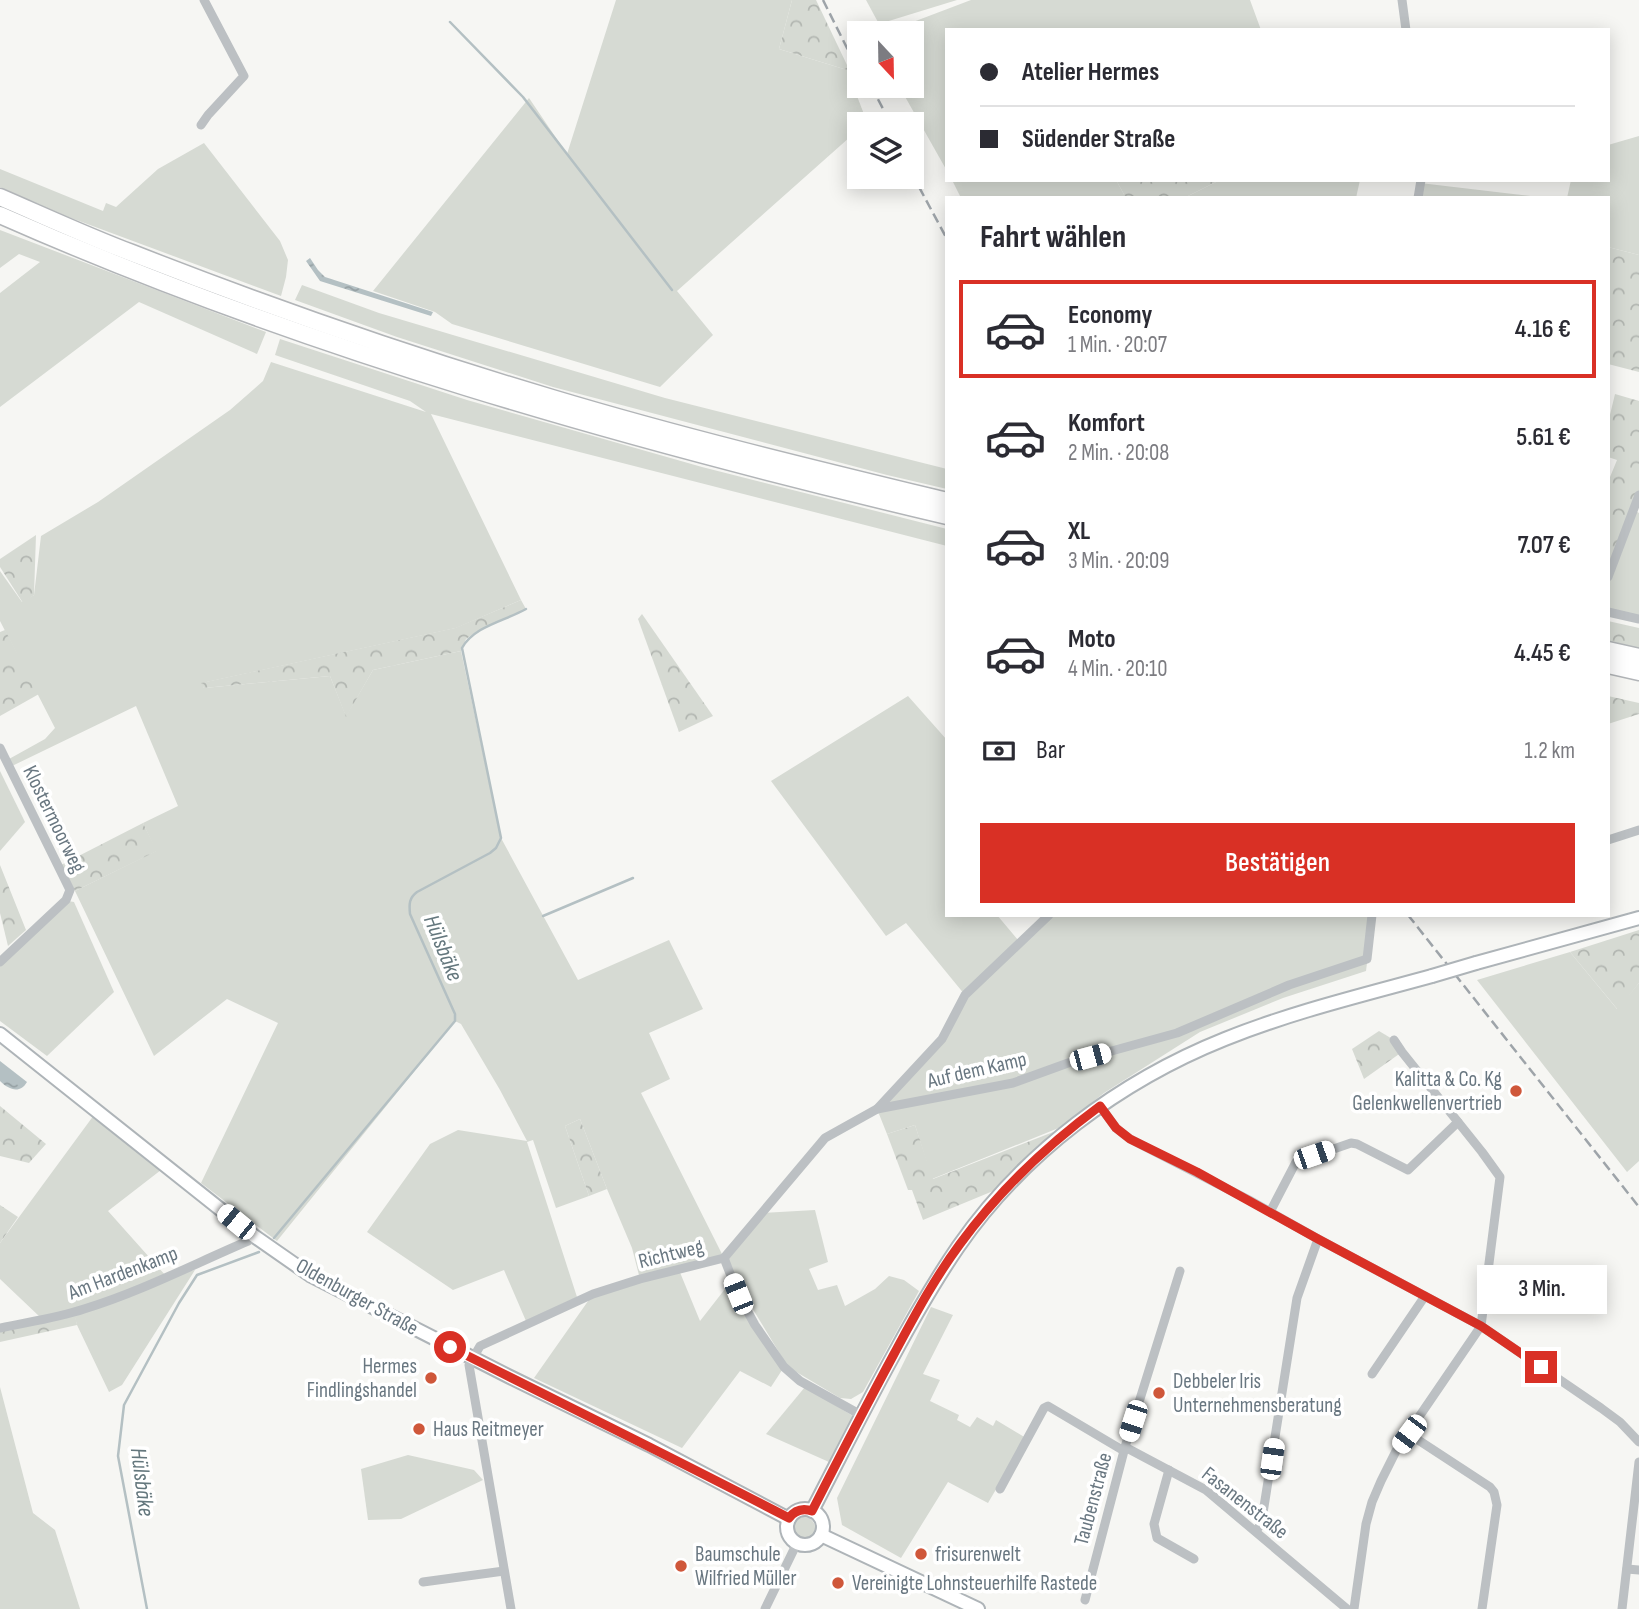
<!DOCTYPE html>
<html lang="de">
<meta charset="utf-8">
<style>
:root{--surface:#fff;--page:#f7f7f7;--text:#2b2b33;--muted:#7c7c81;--line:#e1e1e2;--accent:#d93025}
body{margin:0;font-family:"Sofia Sans Condensed",sans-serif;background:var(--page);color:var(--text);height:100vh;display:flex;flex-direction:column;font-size:26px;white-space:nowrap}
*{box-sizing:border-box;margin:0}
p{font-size:23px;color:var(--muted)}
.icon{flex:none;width:38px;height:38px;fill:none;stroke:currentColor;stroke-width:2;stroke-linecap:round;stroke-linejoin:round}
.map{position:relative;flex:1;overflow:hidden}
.details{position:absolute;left:945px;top:196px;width:665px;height:721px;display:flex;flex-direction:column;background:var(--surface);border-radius:0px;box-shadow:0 4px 18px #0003}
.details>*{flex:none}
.guide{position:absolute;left:945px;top:28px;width:665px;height:154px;border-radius:0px;box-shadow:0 4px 18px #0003;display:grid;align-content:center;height:154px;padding:0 35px;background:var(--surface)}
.needle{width:46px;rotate:158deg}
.buttons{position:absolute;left:847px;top:21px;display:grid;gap:14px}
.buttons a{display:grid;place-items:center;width:77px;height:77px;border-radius:0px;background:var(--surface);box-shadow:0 4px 18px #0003;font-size:35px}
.end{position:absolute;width:32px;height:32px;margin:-16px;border:9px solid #d93025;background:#fff;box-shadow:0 0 0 4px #fff}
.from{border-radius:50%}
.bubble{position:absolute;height:49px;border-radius:0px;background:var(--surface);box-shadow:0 4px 18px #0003;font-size:23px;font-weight:600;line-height:49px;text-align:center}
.car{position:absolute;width:21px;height:42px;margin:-21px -10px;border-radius:9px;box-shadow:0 0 5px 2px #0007;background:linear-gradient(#fff 24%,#345 0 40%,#fff 0 76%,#345 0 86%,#fff 0)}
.guide b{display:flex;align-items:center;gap:24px;height:66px;font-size:26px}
.guide b+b{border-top:2px solid var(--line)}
.guide i{width:18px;height:18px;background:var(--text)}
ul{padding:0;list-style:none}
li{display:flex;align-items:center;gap:21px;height:98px;margin:0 14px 10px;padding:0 21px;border:4px solid transparent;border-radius:0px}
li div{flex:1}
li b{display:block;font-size:26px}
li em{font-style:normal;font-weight:600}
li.selected{border-color:var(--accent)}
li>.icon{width:63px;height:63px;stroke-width:1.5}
h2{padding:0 35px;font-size:32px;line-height:84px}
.pay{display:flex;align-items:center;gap:18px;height:77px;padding:0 35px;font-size:26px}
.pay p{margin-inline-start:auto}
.button{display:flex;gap:14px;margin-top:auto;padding:14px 35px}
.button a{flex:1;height:80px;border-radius:0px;background:var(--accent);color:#fff;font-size:28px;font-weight:600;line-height:80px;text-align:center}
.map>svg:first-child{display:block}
.grass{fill:#d6dad3;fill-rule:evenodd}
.forest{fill:url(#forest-crowns)}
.water{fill:url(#water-ripples)}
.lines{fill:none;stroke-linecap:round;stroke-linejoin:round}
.stream{stroke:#b4c0c3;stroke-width:2.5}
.secondary-casing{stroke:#aeb4b8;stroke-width:16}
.highway-casing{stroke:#b2b5b8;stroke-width:19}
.street{stroke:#bcc0c3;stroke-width:9}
.secondary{stroke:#fff;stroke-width:12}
.highway{stroke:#fff;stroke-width:16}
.rail{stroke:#9ea4a9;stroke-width:2.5;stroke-dasharray:10 5;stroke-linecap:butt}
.secondary-bridge-casing{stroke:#aeb4b8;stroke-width:16;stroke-linecap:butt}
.secondary-bridge{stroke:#fff;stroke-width:12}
.route{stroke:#d93025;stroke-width:9}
.poi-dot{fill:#cf573a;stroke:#fff;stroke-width:2.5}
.labels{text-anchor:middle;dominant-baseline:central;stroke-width:7;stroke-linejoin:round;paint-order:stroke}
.street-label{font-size:21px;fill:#697781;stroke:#fff}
.poi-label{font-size:21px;fill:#697781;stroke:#fff;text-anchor:start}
.water-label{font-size:23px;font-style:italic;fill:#64777d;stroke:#fff}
</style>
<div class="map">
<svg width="1639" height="1609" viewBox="0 0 1639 1609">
<defs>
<pattern id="forest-crowns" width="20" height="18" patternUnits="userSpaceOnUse" patternTransform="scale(1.75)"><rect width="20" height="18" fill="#d6dad3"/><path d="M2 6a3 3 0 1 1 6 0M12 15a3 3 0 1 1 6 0" fill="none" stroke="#b2b6b1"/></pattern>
<pattern id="water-ripples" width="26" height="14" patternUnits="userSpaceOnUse" patternTransform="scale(1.75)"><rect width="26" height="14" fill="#b4c0c3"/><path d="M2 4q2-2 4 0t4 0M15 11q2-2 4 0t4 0" fill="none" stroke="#96a1a4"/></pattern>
</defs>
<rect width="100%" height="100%" fill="#f6f6f3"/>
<g class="grass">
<path d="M616,0H792L779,49L847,70L867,122L865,124H859V129L677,291L713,335L660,387L452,324L435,312L373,291L529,98L567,154Z"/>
<path d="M866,0H957L879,24Z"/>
<path d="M971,0H1250L1261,30H947V171L899,86H912V33H884Z"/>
<path d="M1639,136V255L1608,247V198H1567L1571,180H1608V145Z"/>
<path d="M204,143L280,241L288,260L286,277L281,296L63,215L0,187V169L103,211L106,203L116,207L158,169Z"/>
<path d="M952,180H1116L1126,198H961Z"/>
<path d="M1220,180H1360L1356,198H1184Z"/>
<path d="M1420,183L1548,198H1418Z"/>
<path d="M0,230L266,332L257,354L139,302L0,407V293L40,262L19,254L0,268Z"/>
<path d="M302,285L379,313L665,398L947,469V489L887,475L553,387L397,337L295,300Z"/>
<path d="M280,339L467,400L702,467L947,529V546L431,414L521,600L456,628L202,683L204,688L330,676L346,716L373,670L461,651L501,838L578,980L669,940L703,1009L649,1033L670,1079L641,1093L724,1258L762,1213L815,1210L828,1262L809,1269L818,1290L837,1285L845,1306L875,1289L889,1276L904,1280L919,1291L863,1392L851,1399L840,1398L788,1367L743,1293L738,1294L784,1367L771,1387L740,1371L682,1448L534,1378L593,1294L640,1279L632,1248L607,1189L580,1119L565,1126L589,1196L556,1208L533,1140L527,1142L577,1297L526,1321L504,1270L453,1290L367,1232L430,1144L458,1130L527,1141L500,1090L461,1024L455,1021L277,1241L201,1183L278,1023L227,999L154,1056L75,891L156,851L143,823L178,806L136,706L12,766L9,759L45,739L55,728L0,621V571L22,602L34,595L41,536L98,502L230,410L263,381L271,362L426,412L410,401L275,355ZM724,1259L732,1280L700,1321L679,1270Z"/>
<path d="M1634,510L1639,513V618L1608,611V566Z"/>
<path d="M908,696L947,740V915H997L1018,940L1053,915H1373L1366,971L1283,998L1200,1032L1104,1093L1061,1127L932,1179L915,1125L887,1134L877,1109L942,1039L965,995L906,923L886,936L771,781Z"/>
<path d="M0,771L25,822L0,851Z"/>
<path d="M68,901L74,902L114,992L47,1056L0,1021V965Z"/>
<path d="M1570,952L1617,1009L1639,983V1161L1627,1172L1477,980Z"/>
<path d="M94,1115L161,1170L108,1211L166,1276L195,1270L122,1385L109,1392L77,1325L73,1310L40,1317L0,1279V1243Z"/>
<path d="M931,1307L953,1315L923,1374L940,1380L930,1401L959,1415L957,1420L970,1427L977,1417L993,1426L996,1420L1026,1438L988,1503L948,1482L901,1558L842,1525L837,1498Z"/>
<path d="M0,1387L33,1513L55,1530L80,1609H0Z"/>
<path d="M805,1387L853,1416L829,1462L766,1434Z"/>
<path d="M408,1455L474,1470L483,1480L401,1519L368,1520L361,1469Z"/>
<circle cx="804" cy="1528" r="11"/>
</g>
<g class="forest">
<path d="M792,0H816L847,65V70L779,49Z"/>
<path d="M1116,180H1220L1184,198H1126Z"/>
<path d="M1608,247L1639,255V372L1608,364Z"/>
<path d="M1615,394L1639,401V493L1608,566V482L1617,460L1608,457V423Z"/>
<path d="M36,535L34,595L23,603L0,567V559Z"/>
<path d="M521,600L526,609L476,632L466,639L461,651L373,670L346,717L330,676L204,688L201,683L455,628Z"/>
<path d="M642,614L713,716L679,732L638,619Z"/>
<path d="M1608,621L1639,628V649L1608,642Z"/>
<path d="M5,630L39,694L0,716V632Z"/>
<path d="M1608,696L1639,703V714L1608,724Z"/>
<path d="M143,823L157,851L75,891L61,865Z"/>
<path d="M0,865L26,930L8,946L0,913Z"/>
<path d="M1639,930V983L1618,1010L1570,952Z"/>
<path d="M1379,1031L1394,1040L1402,1052L1364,1079L1352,1049Z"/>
<path d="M0,1106L46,1144L29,1163L0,1156Z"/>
<path d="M580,1119L607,1189L589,1196L565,1126Z"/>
<path d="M915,1125L933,1179L1061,1129L998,1189L923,1220L912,1190H908L887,1134Z"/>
<path d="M0,1205L18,1217L0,1243Z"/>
<path d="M75,1315L77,1325L0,1342V1331Z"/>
</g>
<g class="water">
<path d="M310,258L318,270L325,277L433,312L431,316L320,281L306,261Z"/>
<path d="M0,1061L27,1082C20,1094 9,1090 0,1081Z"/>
</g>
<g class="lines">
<g class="stream">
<path d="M450,22L523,97L672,290"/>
<path d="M543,916L633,878"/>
<path d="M274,1238L455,1021V1014L410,914C409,904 409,898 417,892L490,853L496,848L501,838L462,648C474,626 505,621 526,609"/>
<path d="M147,1609L118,1456L124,1405L179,1303L197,1275L259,1252"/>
</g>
<g class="secondary-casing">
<g id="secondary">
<path d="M1476,963L1639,918"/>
<path d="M0,1034L254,1236L310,1275L508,1376L649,1445L789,1519"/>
<circle cx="805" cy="1527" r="18"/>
<path d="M812,1511C839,1459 865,1407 893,1356C913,1319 934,1282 958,1247C1023,1153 1120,1081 1225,1039C1292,1012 1363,995 1432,976"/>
<path d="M821,1535L978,1609"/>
</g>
</g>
<g class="highway-casing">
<g id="highway">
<path d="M0,197C44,216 87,236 132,253C270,307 410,356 552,398C682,437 815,469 947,501"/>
<path d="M0,215C303,349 625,440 947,516"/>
<path d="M1608,650L1639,657"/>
<path d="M1608,665L1639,672"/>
</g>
</g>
<g class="street">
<path d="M1402,0L1406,30"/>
<path d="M201,125L208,115L244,76L204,0"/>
<path d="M1418,198L1421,180"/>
<path d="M1608,577L1639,495"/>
<path d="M1608,612L1639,619"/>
<path d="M0,748L70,890L66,900L0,962"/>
<path d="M1608,840L1639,830"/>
<path d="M1100,1106L1116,1128L1130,1139L1249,1200L1318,1239L1481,1326L1601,1408L1620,1422L1639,1442"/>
<path d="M877,1109L1013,1083L1068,1063L1177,1033L1289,985L1367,959L1372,915"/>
<path d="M1270,1212L1296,1162L1351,1143L1357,1144L1408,1170L1458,1122"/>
<path d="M724,1258L738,1294L755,1325L784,1367L800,1381L861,1415"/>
<path d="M1180,1271L1125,1447L1206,1490L1347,1609"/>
<path d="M0,1328C28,1322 57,1318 84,1309C140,1292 194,1264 248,1241L254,1236"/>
<path d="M1372,1374L1425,1296"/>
<path d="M1409,1434L1490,1487L1494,1492L1497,1505L1482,1609"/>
<path d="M1169,1470L1154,1524L1157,1538L1194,1559"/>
<path d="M1000,1489L1044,1408L1048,1406L1124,1451"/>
<path d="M1256,1531L1261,1524L1263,1513L1297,1298L1318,1239"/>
<path d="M1627,1569L1639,1570"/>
<path d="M423,1582L504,1571"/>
<path d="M1085,1600L1125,1447"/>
<path d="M511,1609L469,1365L480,1346L593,1294L640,1279L724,1258L825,1138L877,1109L942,1039L965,995L1049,915"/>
<path d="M765,1609L797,1543"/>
<path d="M1354,1609L1366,1524L1372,1502L1381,1481L1397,1449L1481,1326L1500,1177L1482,1152L1402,1052L1394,1040"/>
<path d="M1622,1609L1639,1462"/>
</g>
<use href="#secondary" class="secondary"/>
<use href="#highway" class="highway"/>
<g class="rail">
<path d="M823,0L859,72"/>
<path d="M871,86L891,124"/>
<path d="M912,174L947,239"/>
<path d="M1408,915L1639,1207"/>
</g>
<g class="secondary-bridge-casing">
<path id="secondary-bridge" d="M1432,976L1476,963"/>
</g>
<use href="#secondary-bridge" class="secondary-bridge"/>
</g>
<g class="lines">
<path class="route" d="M450,1347C563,1404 677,1460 789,1518C795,1510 803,1508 812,1511C839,1458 866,1406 894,1354C914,1317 934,1279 960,1244C999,1191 1047,1145 1100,1106L1116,1128L1130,1139L1197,1172L1318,1239L1481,1326L1541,1367"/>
</g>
<g class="poi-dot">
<circle cx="1516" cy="1091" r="7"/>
<circle cx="431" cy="1378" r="7"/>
<circle cx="1159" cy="1393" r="7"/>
<circle cx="419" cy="1429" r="7"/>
<circle cx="921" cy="1554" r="7"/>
<circle cx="681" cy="1566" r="7"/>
<circle cx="838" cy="1583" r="7"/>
</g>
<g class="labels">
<g class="street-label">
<text transform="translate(54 819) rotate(64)">Klostermoorweg</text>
<text transform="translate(977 1070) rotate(-13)">Auf dem Kamp</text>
<text transform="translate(671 1254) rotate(-14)">Richtweg</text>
<text transform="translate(123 1273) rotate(-21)">Am Hardenkamp</text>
<text transform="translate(357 1297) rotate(29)">Oldenburger Straße</text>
<text transform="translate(1093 1499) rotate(-75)">Taubenstraße</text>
<text transform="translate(1245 1503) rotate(38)">Fasanenstraße</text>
</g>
<g class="poi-label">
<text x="1502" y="1079" text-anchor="end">Kalitta &amp; Co. Kg<tspan x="1502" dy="24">Gelenkwellenvertrieb</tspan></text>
<text x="417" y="1366" text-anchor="end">Hermes<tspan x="417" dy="24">Findlingshandel</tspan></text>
<text x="1173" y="1381">Debbeler Iris<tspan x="1173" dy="24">Unternehmensberatung</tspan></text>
<text x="433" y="1429">Haus Reitmeyer</text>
<text x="695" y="1554">Baumschule<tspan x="695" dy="24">Wilfried Müller</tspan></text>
<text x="935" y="1554">frisurenwelt</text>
<text x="852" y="1583">Vereinigte Lohnsteuerhilfe Rastede</text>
</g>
<g class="water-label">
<text transform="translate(443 948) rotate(68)">Hülsbäke</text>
<text transform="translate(142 1482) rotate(83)">Hülsbäke</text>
</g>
</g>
</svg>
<div class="buttons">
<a><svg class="needle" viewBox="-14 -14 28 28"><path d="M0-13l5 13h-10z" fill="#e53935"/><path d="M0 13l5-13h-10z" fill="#7c7c81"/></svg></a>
<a><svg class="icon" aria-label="layers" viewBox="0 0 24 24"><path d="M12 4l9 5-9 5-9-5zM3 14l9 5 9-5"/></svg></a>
</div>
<i class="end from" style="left:450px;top:1347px"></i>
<i class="end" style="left:1541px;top:1367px"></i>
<div class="bubble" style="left:1477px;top:1265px;width:130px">3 Min.</div>
<i class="car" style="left:1090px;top:1057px;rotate:75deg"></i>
<i class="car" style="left:1314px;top:1155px;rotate:71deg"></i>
<i class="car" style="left:236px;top:1222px;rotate:309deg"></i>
<i class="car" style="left:738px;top:1294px;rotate:338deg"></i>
<i class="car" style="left:1133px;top:1421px;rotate:198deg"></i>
<i class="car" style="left:1409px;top:1434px;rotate:217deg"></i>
<i class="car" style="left:1272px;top:1459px;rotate:8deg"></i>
<div class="guide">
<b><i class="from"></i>Atelier Hermes</b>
<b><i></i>Südender Straße</b>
</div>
<section class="details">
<h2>Fahrt wählen</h2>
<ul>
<li class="selected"><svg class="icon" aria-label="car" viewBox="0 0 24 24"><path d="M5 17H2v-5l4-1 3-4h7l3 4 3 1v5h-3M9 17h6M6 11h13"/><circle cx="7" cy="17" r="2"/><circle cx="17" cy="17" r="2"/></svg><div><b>Economy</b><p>1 Min. · 20:07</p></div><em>4.16 €</em></li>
<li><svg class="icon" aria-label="car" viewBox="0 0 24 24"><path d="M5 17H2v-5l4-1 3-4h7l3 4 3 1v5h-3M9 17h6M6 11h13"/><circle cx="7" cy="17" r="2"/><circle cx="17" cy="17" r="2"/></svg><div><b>Komfort</b><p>2 Min. · 20:08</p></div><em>5.61 €</em></li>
<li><svg class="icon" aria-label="car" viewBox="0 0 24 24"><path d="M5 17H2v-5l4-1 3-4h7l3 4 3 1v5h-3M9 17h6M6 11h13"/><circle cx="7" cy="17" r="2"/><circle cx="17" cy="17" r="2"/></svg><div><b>XL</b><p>3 Min. · 20:09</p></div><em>7.07 €</em></li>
<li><svg class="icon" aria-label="car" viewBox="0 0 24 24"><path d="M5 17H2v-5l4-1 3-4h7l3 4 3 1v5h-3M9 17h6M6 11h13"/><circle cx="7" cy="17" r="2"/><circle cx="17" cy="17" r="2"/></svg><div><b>Moto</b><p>4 Min. · 20:10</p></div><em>4.45 €</em></li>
</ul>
<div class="pay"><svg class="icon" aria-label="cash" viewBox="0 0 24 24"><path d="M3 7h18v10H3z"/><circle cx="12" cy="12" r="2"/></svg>Bar<p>1.2 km</p></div>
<div class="button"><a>Bestätigen</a></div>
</section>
</div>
